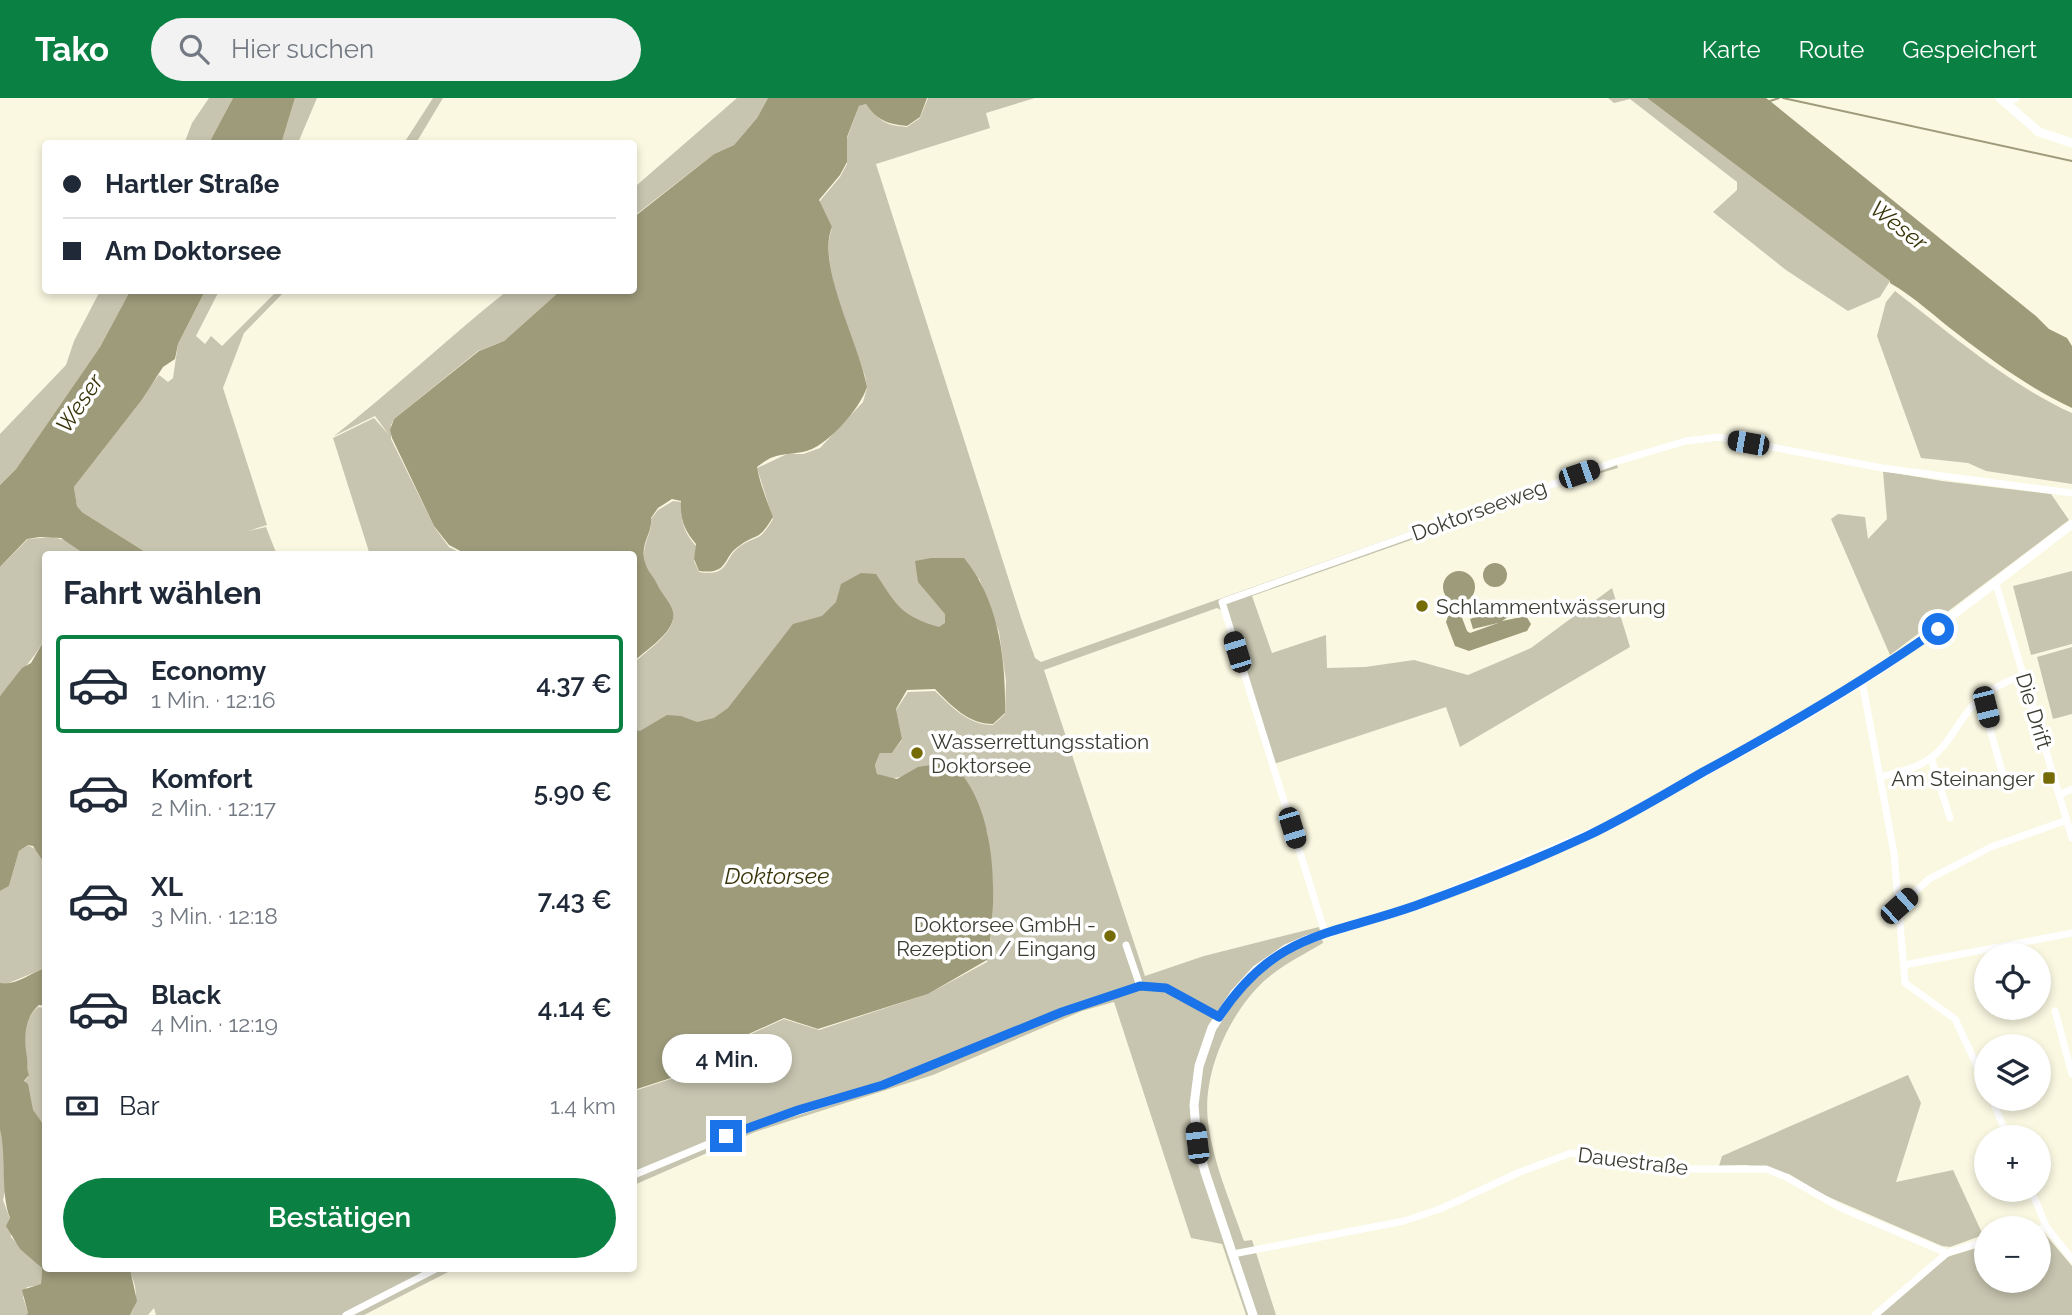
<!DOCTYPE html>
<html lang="de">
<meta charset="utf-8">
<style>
:root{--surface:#fff;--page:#f2f2f3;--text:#1f2937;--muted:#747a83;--line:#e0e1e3;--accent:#0b8043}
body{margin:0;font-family:Raleway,sans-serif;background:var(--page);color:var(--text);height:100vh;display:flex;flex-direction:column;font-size:26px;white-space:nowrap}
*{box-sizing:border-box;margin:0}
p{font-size:23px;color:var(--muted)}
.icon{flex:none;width:38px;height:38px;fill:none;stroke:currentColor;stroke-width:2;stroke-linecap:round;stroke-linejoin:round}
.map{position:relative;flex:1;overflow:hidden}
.drawer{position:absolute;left:42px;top:453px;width:595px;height:721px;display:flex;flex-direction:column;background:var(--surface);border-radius:7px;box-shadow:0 4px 10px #0003}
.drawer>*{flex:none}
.guide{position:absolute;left:42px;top:42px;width:595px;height:154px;border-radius:7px;box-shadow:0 4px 10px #0003;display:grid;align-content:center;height:154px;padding:0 21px;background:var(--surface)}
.tools{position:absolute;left:1974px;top:845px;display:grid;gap:14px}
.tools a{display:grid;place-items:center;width:77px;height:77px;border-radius:50%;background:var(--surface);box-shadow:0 4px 10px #0003;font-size:35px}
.end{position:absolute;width:32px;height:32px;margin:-16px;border:9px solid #1a73e8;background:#fff;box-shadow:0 0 0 4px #fff}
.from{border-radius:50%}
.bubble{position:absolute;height:49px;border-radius:24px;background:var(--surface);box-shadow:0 4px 10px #0003;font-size:23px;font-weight:600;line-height:49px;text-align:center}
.car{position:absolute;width:21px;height:42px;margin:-21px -10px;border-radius:9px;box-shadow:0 0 5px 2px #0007;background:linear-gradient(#222 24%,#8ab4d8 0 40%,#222 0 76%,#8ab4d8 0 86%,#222 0)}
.guide b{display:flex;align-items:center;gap:24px;height:66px;font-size:26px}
.guide b+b{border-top:2px solid var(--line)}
.guide i{width:18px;height:18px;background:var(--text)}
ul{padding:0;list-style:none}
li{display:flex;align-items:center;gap:21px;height:98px;margin:0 14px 10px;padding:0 7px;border:4px solid transparent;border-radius:7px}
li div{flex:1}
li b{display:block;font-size:26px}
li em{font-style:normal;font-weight:600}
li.active{border-color:var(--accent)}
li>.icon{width:63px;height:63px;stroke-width:1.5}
h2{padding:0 21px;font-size:32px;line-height:84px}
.pay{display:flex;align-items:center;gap:18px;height:77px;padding:0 21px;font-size:26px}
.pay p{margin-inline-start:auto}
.action{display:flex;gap:14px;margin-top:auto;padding:14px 21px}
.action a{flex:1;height:80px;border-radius:42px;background:var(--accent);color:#fff;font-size:28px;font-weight:600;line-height:80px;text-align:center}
header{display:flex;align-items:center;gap:42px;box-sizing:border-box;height:98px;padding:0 35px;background:var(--accent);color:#fff}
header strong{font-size:33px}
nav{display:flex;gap:38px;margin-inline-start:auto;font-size:24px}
.search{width:490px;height:63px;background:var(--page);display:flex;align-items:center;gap:18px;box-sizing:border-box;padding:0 24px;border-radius:38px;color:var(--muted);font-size:26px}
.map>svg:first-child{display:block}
.green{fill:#c7c5af}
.water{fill:#9d9b7a}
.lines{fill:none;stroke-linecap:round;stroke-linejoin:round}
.stream{stroke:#9d9b7a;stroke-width:2}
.minor{stroke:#fff;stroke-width:7}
.major{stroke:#fff;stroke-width:9}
.route{stroke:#1a73e8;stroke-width:9}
.poi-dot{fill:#756c08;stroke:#fff;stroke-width:2.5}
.labels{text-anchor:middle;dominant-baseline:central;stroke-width:7;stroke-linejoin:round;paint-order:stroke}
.street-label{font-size:21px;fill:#3c3c33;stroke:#fff}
.poi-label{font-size:21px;fill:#3c3c33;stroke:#fff;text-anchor:start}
.water-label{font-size:23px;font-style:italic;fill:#3a360b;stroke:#fff}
</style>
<header>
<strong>Tako</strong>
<div class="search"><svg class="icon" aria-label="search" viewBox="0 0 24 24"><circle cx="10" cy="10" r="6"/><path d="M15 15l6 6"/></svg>Hier suchen</div>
<nav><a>Karte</a><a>Route</a><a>Gespeichert</a></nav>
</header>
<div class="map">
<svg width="2072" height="1217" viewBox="0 0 2072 1217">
<rect width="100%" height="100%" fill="#faf8e1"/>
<g class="green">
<path d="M209,0H233L209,45L184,46L192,25Z"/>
<path d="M295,0H317L298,45L274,46L282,43Z"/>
<path d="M433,0H443L416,45H404Z"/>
<path d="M737,0H768L757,20L734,47L714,56L634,118V83L637,87Z"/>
<path d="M928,0H1035L986,15L990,30L876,66L1022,523L1035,560L1041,564L1615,361L1618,370L1519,399L1513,406L1252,498L1272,555L1326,537L1327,570L1365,569L1414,562L1468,577L1531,550L1612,490L1630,549L1460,649L1446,609L1274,666L1229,516L1217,510L1044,572L1145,878L1204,858L1319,829L1323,845C1303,857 1282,867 1264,883C1229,916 1202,975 1208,1024C1213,1065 1231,1105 1244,1143L1252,1142L1276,1217H1246L1222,1146L1191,1140L1114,904L1082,913L933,977L755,1034L634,1087V993L674,980L722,949L784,921L819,932L928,896L987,864C996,820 994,777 987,733L913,674C899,681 892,682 877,676L875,667L880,655H892L902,642L896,612L908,594L935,593C952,609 968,627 993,627L1005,616L1006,583L999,534L979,480L948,516V527L940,532L836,506L728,612L714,621L640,635L634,633V565C646,553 682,531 671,511C664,497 651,485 646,469C639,446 653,437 651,421L658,412L673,403L682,404C680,423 684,434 696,448L694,463L699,474C730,479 723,461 739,449C759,435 758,446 773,421L757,370L787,356H803L820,350L863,304L867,290L865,278C853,241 818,165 832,130L819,104L840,79L847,66V40L859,8L866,6C881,23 883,27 907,29L920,20Z"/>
<path d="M1608,0H1647L1890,183L1880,199L1848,213L1786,172L1713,114L1737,92V84L1630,1L1614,5Z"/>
<path d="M100,193H130L100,249L16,371L0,387V336L66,267L74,243Z"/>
<path d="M205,193H219L196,238L205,246L211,238L222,248L277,193H285L244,235L223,290L267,427L248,433L266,429L277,457H150L82,414L77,408L74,389L141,303L146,293L159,277L168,284L173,280L178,246Z"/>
<path d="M507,193H560L504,243L478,253L394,321L391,327V341L435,430L449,449L465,457H370L333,340L374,320L389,337L375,318L334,338C393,292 448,240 507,193Z"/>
<path d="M1895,193C1948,234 2011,288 2072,315V386L1986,373L1968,365L1921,360L1877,238L1886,204Z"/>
<path d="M1883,373L1942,383L2051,396L2069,422L1890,557L1831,421L1838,416L1865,419L1868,441L1887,421Z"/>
<path d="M53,439L68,443L86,457H46C45,483 50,513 45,538C43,551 10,587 0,598V469L28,441Z"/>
<path d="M2072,473V546L2031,557L2013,488Z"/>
<path d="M2072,549V616L2053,621L2037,559Z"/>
<path d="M28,747L37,752L45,766V870L4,887L0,885V793L9,788L19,753Z"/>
<path d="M38,909L45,910V1032L32,1014L23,985L28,979C19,958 20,925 38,909Z"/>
<path d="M1908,977L1921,1005L1896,1084L1953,1072L1983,1137L1950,1149L1942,1148L1824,1097L1789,1076L1746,1067L1719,1068L1722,1058Z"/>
<path d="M0,1032L4,1051L6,1089L3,1102L10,1121L11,1139L42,1170L41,1187L27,1189L23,1199L28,1215L26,1217H0Z"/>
<path d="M2039,1134L2045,1136L2072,1168V1217H1880L1947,1159L1986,1147V1183H2039Z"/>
<path d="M128,1171H202L207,1174L232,1171H454L364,1217H156L154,1210L148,1217H130C140,1203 136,1184 128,1171Z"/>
</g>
<g class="water">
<path d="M233,0H295L282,43L209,45Z"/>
<path d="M768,0H927L920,19L907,28C887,26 877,22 866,6L859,8L847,39V64L840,77L819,102L832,129C816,167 859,245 867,289C860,311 826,350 803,354C781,358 776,354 757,369C760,386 767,403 773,419C758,444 759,434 739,448C722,459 730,477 699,473L694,461L696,446C684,432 680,421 681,403L672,401L658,410L651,420C653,436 638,446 646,467C648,474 654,479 657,486C661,495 671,505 673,514C677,533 646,552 634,563V457H468L449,447L434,428L392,340L390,332L394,321L479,253L504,243L560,193L634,192V119L714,56L734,47L757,20Z"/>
<path d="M1647,0H1766L1770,3L2036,218L2049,231L2067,240L2072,248V310C2031,291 1994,264 1959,237C1935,219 1916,200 1890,185V183Z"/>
<path d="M130,193H205L178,246L175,261L163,269L141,303L74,389L77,408L82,414L150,457H86L61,440L40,439L27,441L0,469V387L16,371L100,249Z"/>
<path d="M931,460H964C999,503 1006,561 1005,615L993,626C968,626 952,608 935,591L907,592L896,611L902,641L892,655H880L875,667L877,676L897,681L918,669L950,664C999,706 998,804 987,862L928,896L818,931L784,920L722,948L674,979L634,992V632L640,633L667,617L681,618L697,624L714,620L728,610L793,526L822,518L836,504L841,486L861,475L876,476C897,508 901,518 939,529L945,525V516L918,484L915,463Z"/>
<circle cx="1495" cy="477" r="12"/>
<circle cx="1459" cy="489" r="16"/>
<path d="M1507,508L1511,517L1502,523L1526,518L1531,526L1527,533L1469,553L1455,548L1446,524L1448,518L1454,515L1461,517L1467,533L1470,535L1498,525L1473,531L1470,521Z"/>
<path d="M45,541V766L33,748L28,747L19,753L9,788L0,793V598L22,570L31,565Z"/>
<path d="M45,870V908L39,907C23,921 24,942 27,960C28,967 26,970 29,977L24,983L28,986L33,1012L45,1029L46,1171H130L137,1203L130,1217H26L28,1215L22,1192L41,1186L42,1170L20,1151L6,1128L10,1120C0,1093 7,1061 0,1032V885C15,888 31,875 45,870Z"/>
</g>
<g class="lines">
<g class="stream">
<path d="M1783,0L2072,63"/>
<path d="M1770,3L1779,0"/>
</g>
<g class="minor">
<path d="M2006,6L2016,0"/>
<path d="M1996,486L2072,740"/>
<path d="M1862,583L1894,755L1905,885L1955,921L1986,987"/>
<path d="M1981,599L2007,691"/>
<path d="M1931,660L1950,720"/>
<path d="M1881,679C1898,674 1918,670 1932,659C1948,647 1956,628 1969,612C1982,595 2002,585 2023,577"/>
<path d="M2059,697L2072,691"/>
<path d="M1900,808L1929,781L1991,749L2067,722"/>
<path d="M1325,835L1222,504L1615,364L1686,343L1719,339L1882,370L2072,395"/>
<path d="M1126,847L1140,888"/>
<path d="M1904,867L2072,835"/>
<path d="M2055,913L2072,976"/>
<path d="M1992,1001L2008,1040"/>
<path d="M634,1077L749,1029L883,987L1062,914L1140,888L1166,890L1219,919"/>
<path d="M2031,1092L2047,1130"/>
<path d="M2039,1131L2047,1130L2072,1161"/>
<path d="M1233,1156L1404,1123L1440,1111L1520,1074L1571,1055L1668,1071H1766L1786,1079L1841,1110L1947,1155L1986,1143"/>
<path d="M346,1217L436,1171"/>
<path d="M1875,1217L1947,1155"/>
</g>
<g class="major">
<path d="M2000,0L2039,34L2072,45"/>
<path d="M1253,1217L1205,1074L1197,1045L1194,1007L1199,968L1212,930L1235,895L1256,872L1286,851L1309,841L1422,806L1608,728L1814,613L1890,565L2072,426"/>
</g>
</g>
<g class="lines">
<path class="route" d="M726,1038L798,1012L883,987L1062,914L1140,888L1166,890L1219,919C1276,832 1332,838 1420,806C1476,786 1533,763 1587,738C1627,719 1665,696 1703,674C1784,630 1863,584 1938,531"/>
</g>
<g class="poi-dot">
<circle cx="1422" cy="508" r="7"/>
<circle cx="917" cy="655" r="7"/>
<rect x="2042" y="673" width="14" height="14" rx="3.5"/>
<circle cx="1110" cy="838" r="7"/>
</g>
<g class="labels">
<g class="street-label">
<text transform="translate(1479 412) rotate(-20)">Doktorseeweg</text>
<text transform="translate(2034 613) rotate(73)">Die Drift</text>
<text transform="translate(1633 1063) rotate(7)">Dauestraße</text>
</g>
<g class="poi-label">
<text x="1436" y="508">Schlammentwässerung</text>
<text x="931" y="643">Wasserrettungsstation<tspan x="931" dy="24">Doktorsee</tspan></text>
<text x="2035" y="680" text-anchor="end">Am Steinanger</text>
<text x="1096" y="826" text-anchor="end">Doktorsee GmbH -<tspan x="1096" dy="24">Rezeption / Eingang</tspan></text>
</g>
<g class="water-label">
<text transform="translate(1899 127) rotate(38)">Weser</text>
<text transform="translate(79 305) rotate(-56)">Weser</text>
<text x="777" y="777">Doktorsee</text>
</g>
</g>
</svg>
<div class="tools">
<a><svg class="icon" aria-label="locate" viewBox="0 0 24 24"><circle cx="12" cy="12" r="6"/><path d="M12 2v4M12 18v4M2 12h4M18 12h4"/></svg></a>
<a><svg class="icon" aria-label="layers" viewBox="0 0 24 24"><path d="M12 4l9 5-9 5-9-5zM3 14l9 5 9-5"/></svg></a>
<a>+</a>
<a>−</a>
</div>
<i class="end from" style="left:1938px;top:531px"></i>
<i class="end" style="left:726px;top:1038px"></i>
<div class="bubble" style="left:662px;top:936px;width:130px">4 Min.</div>
<i class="car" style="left:1748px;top:345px;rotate:280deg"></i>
<i class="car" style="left:1579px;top:376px;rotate:71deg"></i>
<i class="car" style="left:1237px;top:554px;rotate:343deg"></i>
<i class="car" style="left:1986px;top:609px;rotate:166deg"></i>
<i class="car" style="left:1292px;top:730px;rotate:163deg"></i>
<i class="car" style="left:1899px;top:808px;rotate:48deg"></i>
<i class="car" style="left:1197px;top:1045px;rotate:353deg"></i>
<div class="guide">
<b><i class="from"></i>Hartler Straße</b>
<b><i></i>Am Doktorsee</b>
</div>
<section class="drawer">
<h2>Fahrt wählen</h2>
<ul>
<li class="active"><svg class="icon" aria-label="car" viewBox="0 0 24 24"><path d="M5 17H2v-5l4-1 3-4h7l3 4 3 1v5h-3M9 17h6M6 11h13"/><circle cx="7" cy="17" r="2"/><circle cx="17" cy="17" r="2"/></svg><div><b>Economy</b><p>1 Min. · 12:16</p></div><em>4.37 €</em></li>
<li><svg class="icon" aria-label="car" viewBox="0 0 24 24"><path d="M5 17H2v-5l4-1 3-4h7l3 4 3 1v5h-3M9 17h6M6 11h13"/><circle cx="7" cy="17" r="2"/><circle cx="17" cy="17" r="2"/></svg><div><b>Komfort</b><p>2 Min. · 12:17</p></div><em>5.90 €</em></li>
<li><svg class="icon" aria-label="car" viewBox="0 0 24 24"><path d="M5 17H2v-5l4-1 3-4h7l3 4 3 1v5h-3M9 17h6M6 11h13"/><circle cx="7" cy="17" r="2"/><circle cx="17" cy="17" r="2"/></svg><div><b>XL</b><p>3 Min. · 12:18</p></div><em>7.43 €</em></li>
<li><svg class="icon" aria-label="car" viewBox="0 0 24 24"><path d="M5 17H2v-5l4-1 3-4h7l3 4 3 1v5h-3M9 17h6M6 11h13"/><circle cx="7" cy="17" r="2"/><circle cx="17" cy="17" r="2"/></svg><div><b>Black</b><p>4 Min. · 12:19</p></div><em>4.14 €</em></li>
</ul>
<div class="pay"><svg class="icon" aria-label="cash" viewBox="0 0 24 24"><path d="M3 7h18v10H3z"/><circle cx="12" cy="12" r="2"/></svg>Bar<p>1.4 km</p></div>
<div class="action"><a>Bestätigen</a></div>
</section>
</div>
